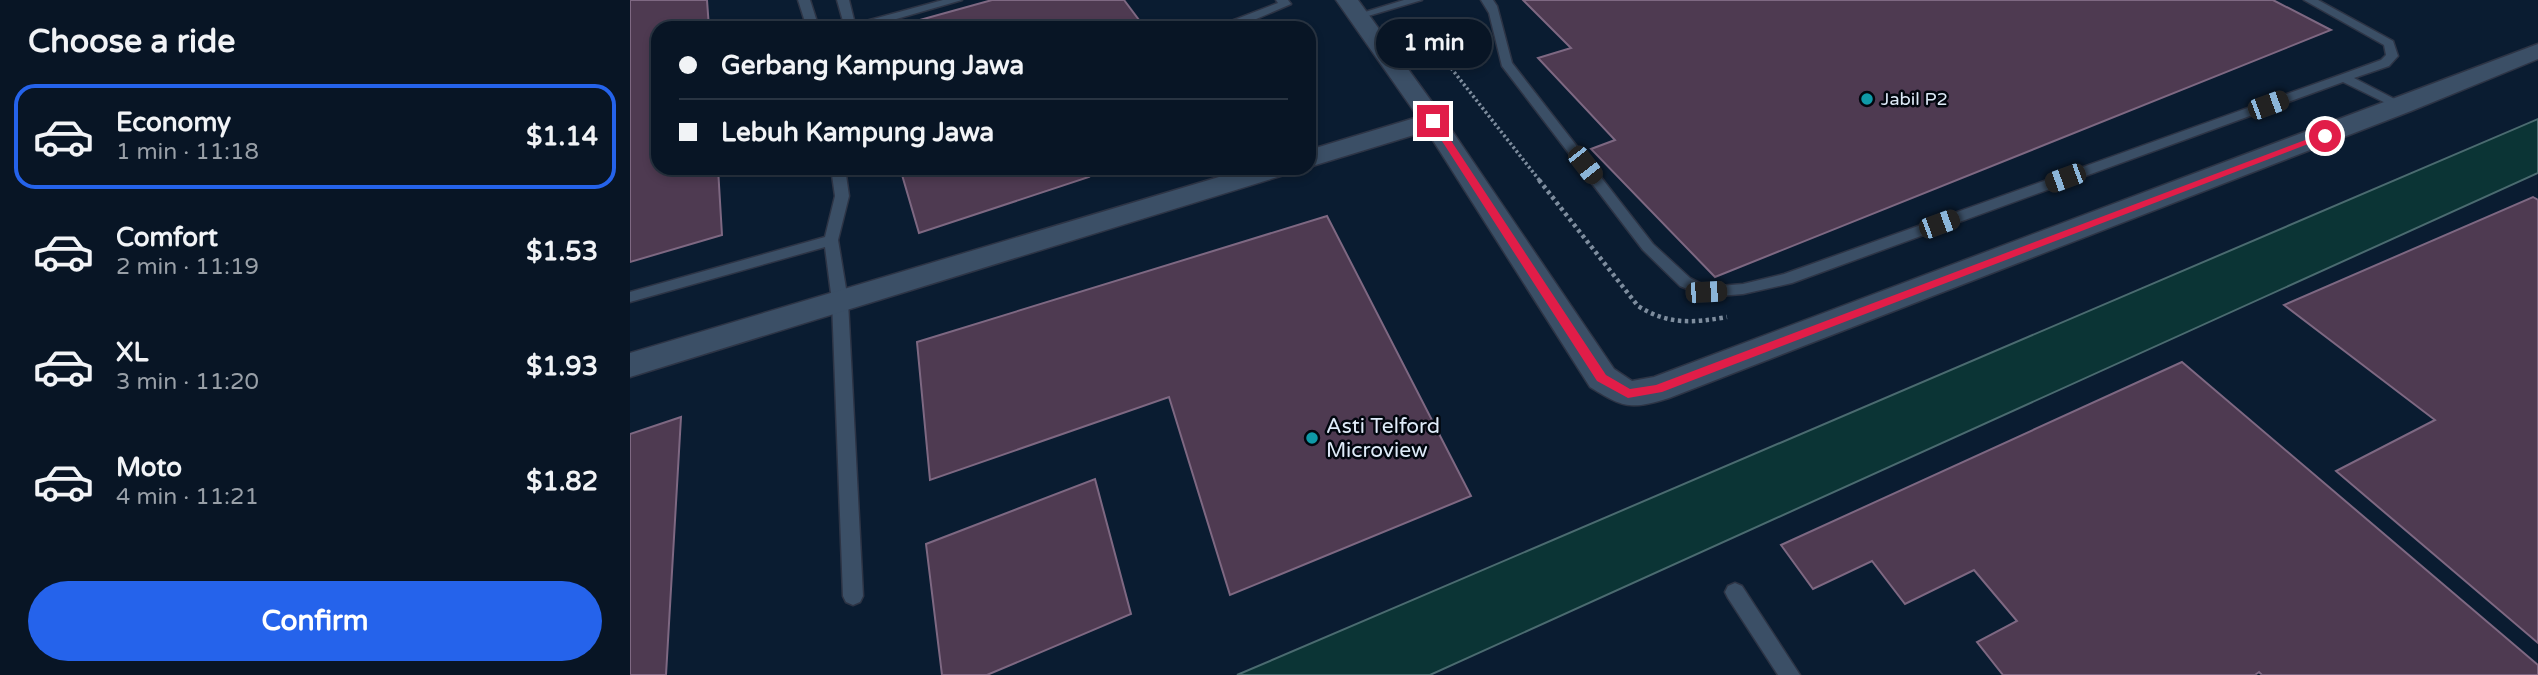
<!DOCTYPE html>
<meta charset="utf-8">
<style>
:root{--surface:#081525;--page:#111e2d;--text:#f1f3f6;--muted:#989fa7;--line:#293442;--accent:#2563eb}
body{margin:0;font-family:"Varela Round",sans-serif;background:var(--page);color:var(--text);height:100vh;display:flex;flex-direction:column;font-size:26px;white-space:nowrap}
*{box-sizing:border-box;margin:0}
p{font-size:23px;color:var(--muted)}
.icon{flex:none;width:38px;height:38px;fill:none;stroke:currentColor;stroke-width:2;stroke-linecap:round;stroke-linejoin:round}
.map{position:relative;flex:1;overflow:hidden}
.sheet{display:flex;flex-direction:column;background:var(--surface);width:630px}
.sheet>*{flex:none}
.banner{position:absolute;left:21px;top:21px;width:665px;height:154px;border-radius:21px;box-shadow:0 4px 10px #0003,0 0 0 2px var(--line);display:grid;align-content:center;height:154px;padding:0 28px;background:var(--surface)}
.end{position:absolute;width:32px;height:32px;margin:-16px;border:9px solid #e11d48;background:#fff;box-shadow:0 0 0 4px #fff}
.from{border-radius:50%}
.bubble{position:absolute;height:49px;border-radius:24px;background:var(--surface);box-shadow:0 4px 10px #0003,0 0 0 2px var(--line);font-size:23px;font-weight:700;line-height:49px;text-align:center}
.car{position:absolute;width:21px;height:42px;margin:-21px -10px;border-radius:9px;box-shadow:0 0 5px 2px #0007;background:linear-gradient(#222 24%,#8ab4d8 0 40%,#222 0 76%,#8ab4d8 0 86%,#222 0)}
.banner b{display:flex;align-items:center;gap:24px;height:66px;font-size:26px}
.banner b+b{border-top:2px solid var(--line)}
.banner i{width:18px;height:18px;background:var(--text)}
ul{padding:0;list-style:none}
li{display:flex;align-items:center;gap:21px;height:105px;margin:0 14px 10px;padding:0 14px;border:4px solid transparent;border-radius:21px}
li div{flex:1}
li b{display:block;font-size:26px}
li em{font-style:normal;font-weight:700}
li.current{border-color:var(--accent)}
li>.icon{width:63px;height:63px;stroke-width:1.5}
h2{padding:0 28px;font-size:32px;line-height:84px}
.action{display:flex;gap:14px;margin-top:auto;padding:14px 28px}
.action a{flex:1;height:80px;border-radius:42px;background:var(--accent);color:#fff;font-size:28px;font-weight:700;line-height:80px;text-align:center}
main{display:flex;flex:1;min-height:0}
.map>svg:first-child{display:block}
.water{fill:#0b3435;stroke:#4b6b70;stroke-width:2}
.building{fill:#4e3a51;stroke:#7e6882;stroke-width:2}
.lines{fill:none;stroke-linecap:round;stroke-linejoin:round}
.service-casing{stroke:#2d3445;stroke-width:3}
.minor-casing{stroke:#2d3445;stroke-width:3}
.path-far1{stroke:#7e8d9e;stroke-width:3.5;stroke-dasharray:2.5 2.5;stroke-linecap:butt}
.path{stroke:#7e8d9e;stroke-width:4.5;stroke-dasharray:3.5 3.5;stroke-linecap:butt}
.service{fill:#3b4f66;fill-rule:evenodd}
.minor{fill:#3b4f66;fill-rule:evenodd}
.route{fill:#e11d48}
.culture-dot{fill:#0f9aa8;stroke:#02070f;stroke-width:2.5}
.labels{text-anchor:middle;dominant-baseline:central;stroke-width:5;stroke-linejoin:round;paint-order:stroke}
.far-poi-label{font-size:18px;fill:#dfebf9;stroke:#02070f;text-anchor:start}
.poi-label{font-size:21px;fill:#dfebf9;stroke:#02070f;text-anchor:start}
</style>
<main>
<section class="sheet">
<h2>Choose a ride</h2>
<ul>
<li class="current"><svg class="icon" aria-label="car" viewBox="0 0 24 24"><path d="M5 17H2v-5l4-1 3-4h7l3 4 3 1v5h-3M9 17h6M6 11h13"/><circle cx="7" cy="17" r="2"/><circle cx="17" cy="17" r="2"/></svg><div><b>Economy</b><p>1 min · 11:18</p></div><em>$1.14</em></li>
<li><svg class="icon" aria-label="car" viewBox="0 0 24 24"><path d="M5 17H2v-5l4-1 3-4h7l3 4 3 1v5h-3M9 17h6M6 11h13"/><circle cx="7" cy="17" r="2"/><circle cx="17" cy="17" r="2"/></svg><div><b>Comfort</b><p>2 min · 11:19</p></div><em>$1.53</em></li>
<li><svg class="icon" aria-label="car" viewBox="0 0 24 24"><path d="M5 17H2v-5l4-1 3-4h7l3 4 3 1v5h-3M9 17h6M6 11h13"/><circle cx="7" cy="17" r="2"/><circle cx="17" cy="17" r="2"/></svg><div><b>XL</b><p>3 min · 11:20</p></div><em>$1.93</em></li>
<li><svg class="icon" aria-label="car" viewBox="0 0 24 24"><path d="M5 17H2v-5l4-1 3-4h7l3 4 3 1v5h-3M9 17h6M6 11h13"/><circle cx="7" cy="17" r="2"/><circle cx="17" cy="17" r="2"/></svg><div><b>Moto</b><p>4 min · 11:21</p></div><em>$1.82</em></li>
</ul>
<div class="action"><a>Confirm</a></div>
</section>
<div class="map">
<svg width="1908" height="675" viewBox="0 0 1908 675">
<rect width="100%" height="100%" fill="#0a1c31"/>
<path class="water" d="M1908,119V173L800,675H607Z"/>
<g class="building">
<path d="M0,0H77L79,28H28V168H88L92,235L0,262Z"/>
<path d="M362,0H494L515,28H261Z"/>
<path d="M893,0H1643L1701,30L1085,277L961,149L985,140L908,58L941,48Z"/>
<path d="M270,168H455L459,177L289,233Z"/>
<path d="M1903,197L1908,200V643L1706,471L1805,420L1654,305Z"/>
<path d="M697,216L841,496L600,595L539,397L300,480L287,342Z"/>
<path d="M1552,362L1908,665V675H1632L1629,672L1625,675H1373L1347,642L1387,621L1344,570L1275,604L1242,561L1183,589L1151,545Z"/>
<path d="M51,417L36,675H0V434Z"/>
<path d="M465,479L501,614L357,675H312L296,544Z"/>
</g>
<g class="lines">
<g class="service-casing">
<g id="service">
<path d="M168,0H180L189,28H177Z"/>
<path d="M207,0H219L225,24L313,0H332L235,28H215Z"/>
<path d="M646,0H658L661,4L605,28H593L591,25L648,3Z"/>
<path d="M774,0H792L728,19L722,16Z"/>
<path d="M851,0H863L867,6L882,63L1023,244L1060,278L1078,287L1113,284L1154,274L1710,75L1751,60L1756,55L1754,45L1674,0H1688L1763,41L1768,56L1759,66L1724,78L1778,106L1776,109H1768L1713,82L1162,283L1113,294L1076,297L1050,286L1013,250L872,66L859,13Z"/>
<path d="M201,168H215L219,196L208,240L218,301L233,596L230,602L223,605L216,602L213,596L202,301L195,247L0,302V292L195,237L205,196Z"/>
<path d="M1105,583L1112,586L1170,675H1148L1098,598L1095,592L1098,586Z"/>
</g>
</g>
<g class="minor-casing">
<g id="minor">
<path d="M706,0H728L812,116L984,369L1002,381L1024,377L1908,44V59L1781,111L1039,398C1000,410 994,408 960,387L797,131L679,167V150L788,117Z"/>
<path d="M619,168H661L657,174L0,377V353Z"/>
</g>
</g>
<path class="path-far1" d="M784,21L910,181"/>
<path class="path" d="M909,180L1008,306C1038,325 1063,323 1097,317"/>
<use href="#service" class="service"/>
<use href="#minor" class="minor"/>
</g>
<path class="route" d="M800,119L808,121L976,375L1000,389L1026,385L1691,134L1699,136L1032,392L998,398L967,381L799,121Z"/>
<g class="culture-dot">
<circle cx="1237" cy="99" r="7"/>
<circle cx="682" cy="438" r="7"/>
</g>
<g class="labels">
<g class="far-poi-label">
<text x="1251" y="99">Jabil P2</text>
</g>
<g class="poi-label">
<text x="696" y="426">Asti Telford<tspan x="696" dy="24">Microview</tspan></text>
</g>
</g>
</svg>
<i class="end from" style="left:1695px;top:136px"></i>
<i class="end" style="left:803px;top:121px"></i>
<div class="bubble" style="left:746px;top:19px;width:116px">1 min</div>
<i class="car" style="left:1638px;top:105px;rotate:70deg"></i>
<i class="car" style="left:955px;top:165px;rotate:142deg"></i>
<i class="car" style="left:1435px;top:178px;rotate:250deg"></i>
<i class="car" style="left:1309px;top:224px;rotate:70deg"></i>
<i class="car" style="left:1076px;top:292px;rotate:87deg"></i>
<div class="banner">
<b><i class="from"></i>Gerbang Kampung Jawa</b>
<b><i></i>Lebuh Kampung Jawa</b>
</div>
</div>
</main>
